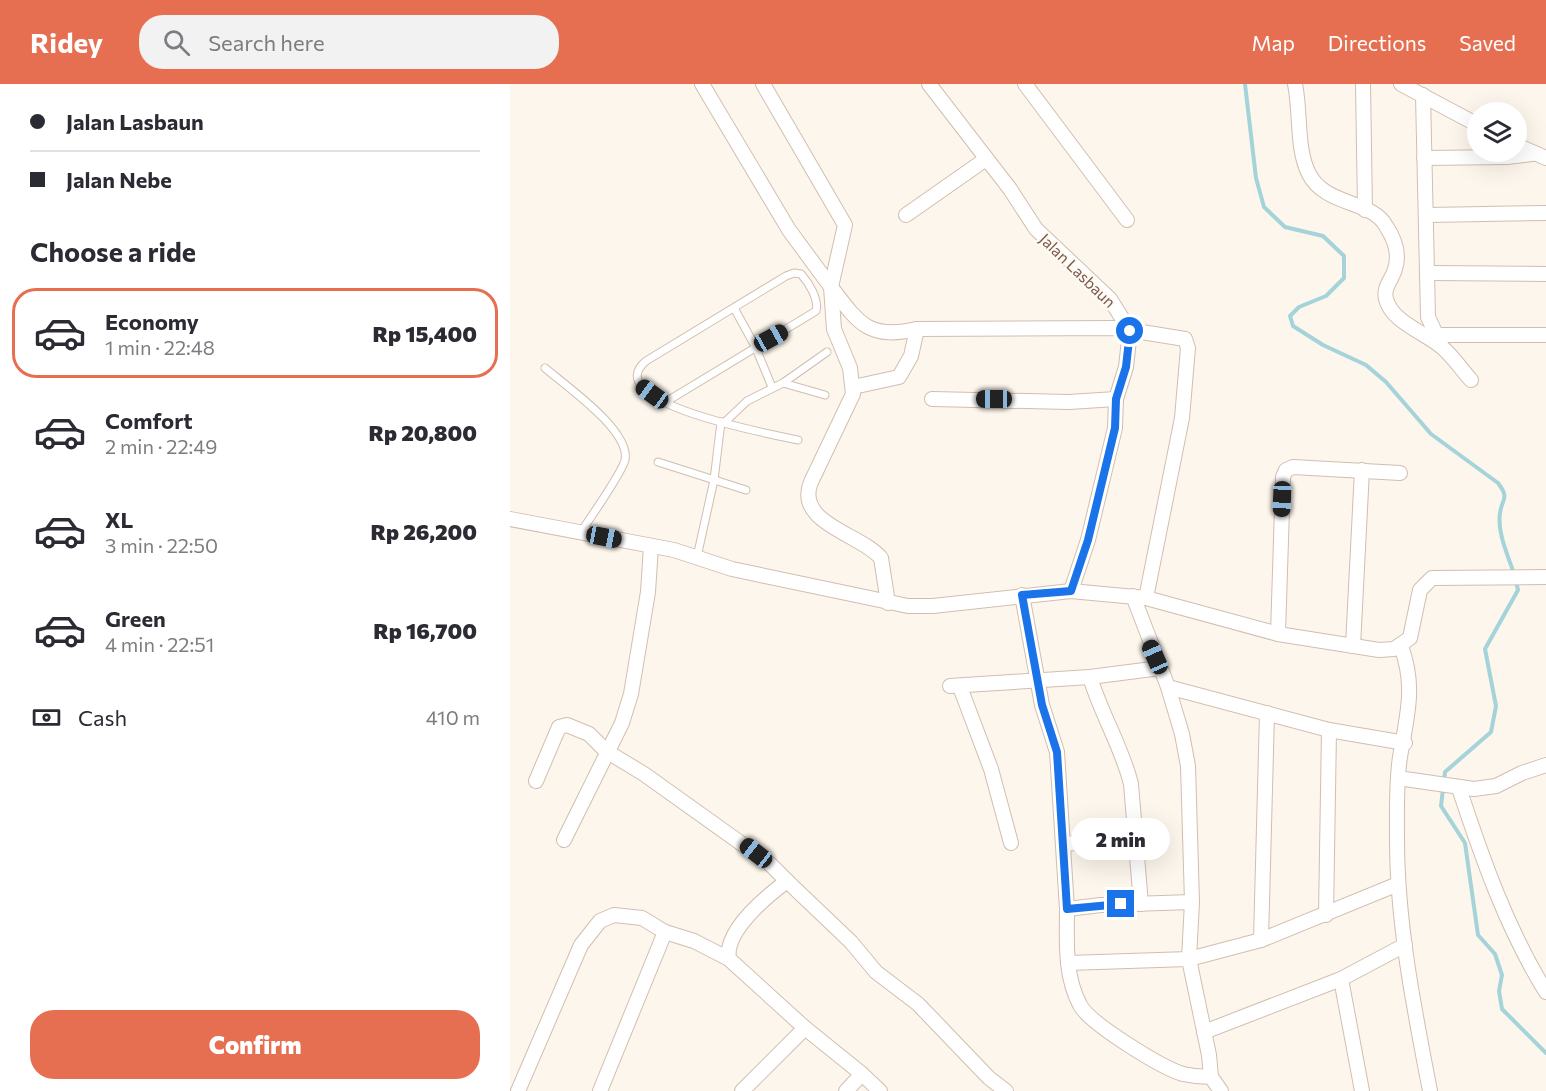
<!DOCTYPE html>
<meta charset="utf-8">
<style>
:root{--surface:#fff;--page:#f2f2f3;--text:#2b2b33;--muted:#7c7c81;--line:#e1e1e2;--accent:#e76f51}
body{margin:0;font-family:Commissioner,sans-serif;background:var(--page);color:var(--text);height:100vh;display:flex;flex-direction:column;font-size:22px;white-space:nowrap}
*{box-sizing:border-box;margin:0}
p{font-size:20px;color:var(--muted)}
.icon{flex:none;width:33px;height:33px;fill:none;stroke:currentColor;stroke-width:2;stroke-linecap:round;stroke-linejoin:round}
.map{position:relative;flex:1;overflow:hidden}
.side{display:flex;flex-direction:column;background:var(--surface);width:510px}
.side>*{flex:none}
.banner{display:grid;align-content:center;height:132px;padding:0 30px;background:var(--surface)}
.fabs{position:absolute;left:957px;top:18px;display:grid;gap:12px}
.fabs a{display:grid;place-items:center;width:60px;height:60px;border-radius:50%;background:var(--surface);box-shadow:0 6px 24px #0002;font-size:30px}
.end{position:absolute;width:27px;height:27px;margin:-14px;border:8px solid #1a73e8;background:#fff;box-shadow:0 0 0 3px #fff}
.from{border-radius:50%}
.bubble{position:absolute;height:42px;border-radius:21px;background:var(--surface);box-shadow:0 6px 24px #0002;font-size:20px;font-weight:800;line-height:42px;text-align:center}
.car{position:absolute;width:18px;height:36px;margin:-18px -9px;border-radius:8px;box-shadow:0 0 4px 2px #0007;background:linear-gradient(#222 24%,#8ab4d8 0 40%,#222 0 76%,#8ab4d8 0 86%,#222 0)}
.banner b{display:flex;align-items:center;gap:21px;height:57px;font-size:22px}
.banner b+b{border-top:2px solid var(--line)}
.banner i{width:15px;height:15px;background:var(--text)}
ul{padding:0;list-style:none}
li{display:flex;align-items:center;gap:18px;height:90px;margin:0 12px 9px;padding:0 18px;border:3px solid transparent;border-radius:24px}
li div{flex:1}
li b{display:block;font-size:22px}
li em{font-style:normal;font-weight:800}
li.on{border-color:var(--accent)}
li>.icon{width:54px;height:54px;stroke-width:1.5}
h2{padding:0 30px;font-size:27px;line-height:72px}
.pay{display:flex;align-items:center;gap:15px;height:66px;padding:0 30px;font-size:22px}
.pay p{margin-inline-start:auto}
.action{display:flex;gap:12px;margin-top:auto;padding:12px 30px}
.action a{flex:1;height:69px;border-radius:24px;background:var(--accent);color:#fff;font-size:24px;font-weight:800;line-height:69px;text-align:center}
header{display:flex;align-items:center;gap:36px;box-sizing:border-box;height:84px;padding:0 30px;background:var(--accent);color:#fff}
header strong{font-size:28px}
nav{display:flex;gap:33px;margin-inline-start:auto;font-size:21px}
.search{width:420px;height:54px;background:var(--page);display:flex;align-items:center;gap:15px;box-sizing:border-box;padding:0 21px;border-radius:24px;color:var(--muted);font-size:22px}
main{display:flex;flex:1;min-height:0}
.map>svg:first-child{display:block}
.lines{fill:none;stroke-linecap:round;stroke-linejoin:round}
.stream{stroke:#a5d3da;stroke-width:4}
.service-casing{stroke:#d1beb0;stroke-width:9}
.minor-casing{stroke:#d1beb0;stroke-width:16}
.service{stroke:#fff;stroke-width:7}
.minor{stroke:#fff;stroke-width:14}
.route{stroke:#1a73e8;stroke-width:8}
.labels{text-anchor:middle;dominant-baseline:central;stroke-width:4.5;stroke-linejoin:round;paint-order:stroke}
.street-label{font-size:16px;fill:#7a5c4d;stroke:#fffaf3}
</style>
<header>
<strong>Ridey</strong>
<div class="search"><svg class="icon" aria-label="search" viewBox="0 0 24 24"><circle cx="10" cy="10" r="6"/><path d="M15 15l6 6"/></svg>Search here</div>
<nav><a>Map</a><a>Directions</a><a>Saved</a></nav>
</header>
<main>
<section class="side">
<div class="banner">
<b><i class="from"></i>Jalan Lasbaun</b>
<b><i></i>Jalan Nebe</b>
</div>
<h2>Choose a ride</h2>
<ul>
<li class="on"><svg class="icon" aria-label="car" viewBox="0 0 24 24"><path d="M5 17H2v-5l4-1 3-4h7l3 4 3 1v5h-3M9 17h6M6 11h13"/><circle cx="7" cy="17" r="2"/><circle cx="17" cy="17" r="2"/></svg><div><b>Economy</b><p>1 min · 22:48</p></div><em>Rp 15,400</em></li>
<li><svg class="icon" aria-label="car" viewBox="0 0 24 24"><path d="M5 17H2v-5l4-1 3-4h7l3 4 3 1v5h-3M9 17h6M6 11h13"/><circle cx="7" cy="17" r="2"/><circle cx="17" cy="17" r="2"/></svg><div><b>Comfort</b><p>2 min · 22:49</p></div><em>Rp 20,800</em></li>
<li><svg class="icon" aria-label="car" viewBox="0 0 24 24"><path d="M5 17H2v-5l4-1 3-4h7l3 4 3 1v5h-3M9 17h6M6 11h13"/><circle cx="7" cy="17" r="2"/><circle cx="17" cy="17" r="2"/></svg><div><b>XL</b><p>3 min · 22:50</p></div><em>Rp 26,200</em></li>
<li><svg class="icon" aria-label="car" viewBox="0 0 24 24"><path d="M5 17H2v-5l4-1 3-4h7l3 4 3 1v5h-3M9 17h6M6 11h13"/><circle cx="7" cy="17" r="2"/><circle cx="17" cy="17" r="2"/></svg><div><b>Green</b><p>4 min · 22:51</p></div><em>Rp 16,700</em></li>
</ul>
<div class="pay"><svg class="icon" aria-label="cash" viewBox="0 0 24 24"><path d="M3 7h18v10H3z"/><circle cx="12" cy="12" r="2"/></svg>Cash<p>410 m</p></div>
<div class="action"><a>Confirm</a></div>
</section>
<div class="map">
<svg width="1036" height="1007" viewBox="0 0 1036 1007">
<rect width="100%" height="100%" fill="#fdf6ec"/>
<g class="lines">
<g class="stream">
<path d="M735,0L746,94L754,123L775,143L813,152L834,172V194L816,212L789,223L780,232L783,242L813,261L856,281L876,298L921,350L988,399C1000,415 992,414 990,429C987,449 998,471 1004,490"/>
<path d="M934,697L935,688L981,648L986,622L975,565L1008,506L1006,497"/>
<path d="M933,705L931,722L955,759L968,851L985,870L992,891L989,907L992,925L1036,969"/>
</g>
<g class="service-casing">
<g id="service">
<path d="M224,224L245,262L262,303"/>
<path d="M35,284C56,302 121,347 115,376C112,389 80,434 71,448"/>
<path d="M273,299L315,311"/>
<path d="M154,319L306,227C309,215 299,199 291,190L284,189L276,192L136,277C86,319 266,351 288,356"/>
<path d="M148,378L236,406"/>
<path d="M187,473L204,396L211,338H215L237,317L273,299L317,268"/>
</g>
</g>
<g class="minor-casing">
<g id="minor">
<path d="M192,0L279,146L321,203L324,245L340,284L343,310L301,398C284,439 351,450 371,474L378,519"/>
<path d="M253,0L335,141L321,203C349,240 359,256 407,245L607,244L675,255L678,264L672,334L636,514"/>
<path d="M419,0L500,105L526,145L600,215L620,247L616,283L606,315L605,344L578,456L561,507"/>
<path d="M515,0L617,136"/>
<path d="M785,0C791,28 786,65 799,90C815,122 862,116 876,142C884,154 890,170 885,185C882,196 873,203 876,215C882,239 917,249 934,265C944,274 952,286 961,296"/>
<path d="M853,0L855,126"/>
<path d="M891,0L968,41"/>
<path d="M913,11L918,233L931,261"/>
<path d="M1006,61L1036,74"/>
<path d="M914,74L997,73L1022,70"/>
<path d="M396,131L476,75"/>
<path d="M918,131L1036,129"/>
<path d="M919,189L1036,190"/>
<path d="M925,251H1036"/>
<path d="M343,303L389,293L401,272L407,245"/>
<path d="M422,315L559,318L606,315"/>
<path d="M0,435L164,466L222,485L398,522H423L561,507L636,514L768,550L869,566L884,565L900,554L910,506L922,494L1036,493"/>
<path d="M512,511L532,621L547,668L557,825L591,821L682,818"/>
<path d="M623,512L658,603L672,650L678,682L682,818L679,875L699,971L701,993L711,1007"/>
<path d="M768,550L773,393L776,386L783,383L890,389"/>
<path d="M843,562L852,386"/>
<path d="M891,562C906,603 897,631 890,673C886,699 887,728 887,755C887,840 904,924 920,1007"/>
<path d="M580,593C591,630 612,663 621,700L631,820"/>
<path d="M440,602L580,593L650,584"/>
<path d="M450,603L481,685L501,759"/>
<path d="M658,603L819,646L895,659"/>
<path d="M888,694L964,705L986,702L1012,689L1036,681"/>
<path d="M26,697L49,643L57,641L79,650L96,667L134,690L260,780L277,797C257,812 214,847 219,875L295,944L352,990L370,1007"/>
<path d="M949,704C972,774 997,845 1036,908"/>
<path d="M54,756L112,639L121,610L138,508L141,462"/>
<path d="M554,760L626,754"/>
<path d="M277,797L341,858L366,888L408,920L479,994L496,1007"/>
<path d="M557,825C557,856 554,891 570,921C579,939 652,984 673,990C682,992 691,993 701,993"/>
<path d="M816,831L819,646"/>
<path d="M751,856L757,629"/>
<path d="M558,879L679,875L751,856L888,800"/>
<path d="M831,895L852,1007"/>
<path d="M694,948L831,895L895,861"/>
<path d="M8,1007L71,861L90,837L104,831L132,834L155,848L184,857L219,875"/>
<path d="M90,1007L155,848"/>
<path d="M232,1007L295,944"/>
<path d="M336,1007L352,990"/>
</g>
</g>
<use href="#service" class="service"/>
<use href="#minor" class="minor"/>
</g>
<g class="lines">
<path class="route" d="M611,820L557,825L547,668L532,621L512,511L561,507L578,456L605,344L606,315L616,283L620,247"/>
</g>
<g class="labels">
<g class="street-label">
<text transform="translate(568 186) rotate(44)">Jalan Lasbaun</text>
</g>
</g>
</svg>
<div class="fabs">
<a><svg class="icon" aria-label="layers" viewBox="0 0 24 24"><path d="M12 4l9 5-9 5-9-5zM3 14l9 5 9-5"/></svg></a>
</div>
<i class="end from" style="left:620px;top:247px"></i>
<i class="end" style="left:611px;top:820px"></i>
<div class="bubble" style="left:561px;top:734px;width:99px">2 min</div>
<i class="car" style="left:261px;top:254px;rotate:61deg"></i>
<i class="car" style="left:142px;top:310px;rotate:306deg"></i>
<i class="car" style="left:484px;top:315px;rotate:270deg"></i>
<i class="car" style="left:772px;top:415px;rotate:182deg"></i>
<i class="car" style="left:94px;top:453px;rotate:101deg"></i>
<i class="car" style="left:645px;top:573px;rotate:336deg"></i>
<i class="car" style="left:246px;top:769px;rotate:308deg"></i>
</div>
</main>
